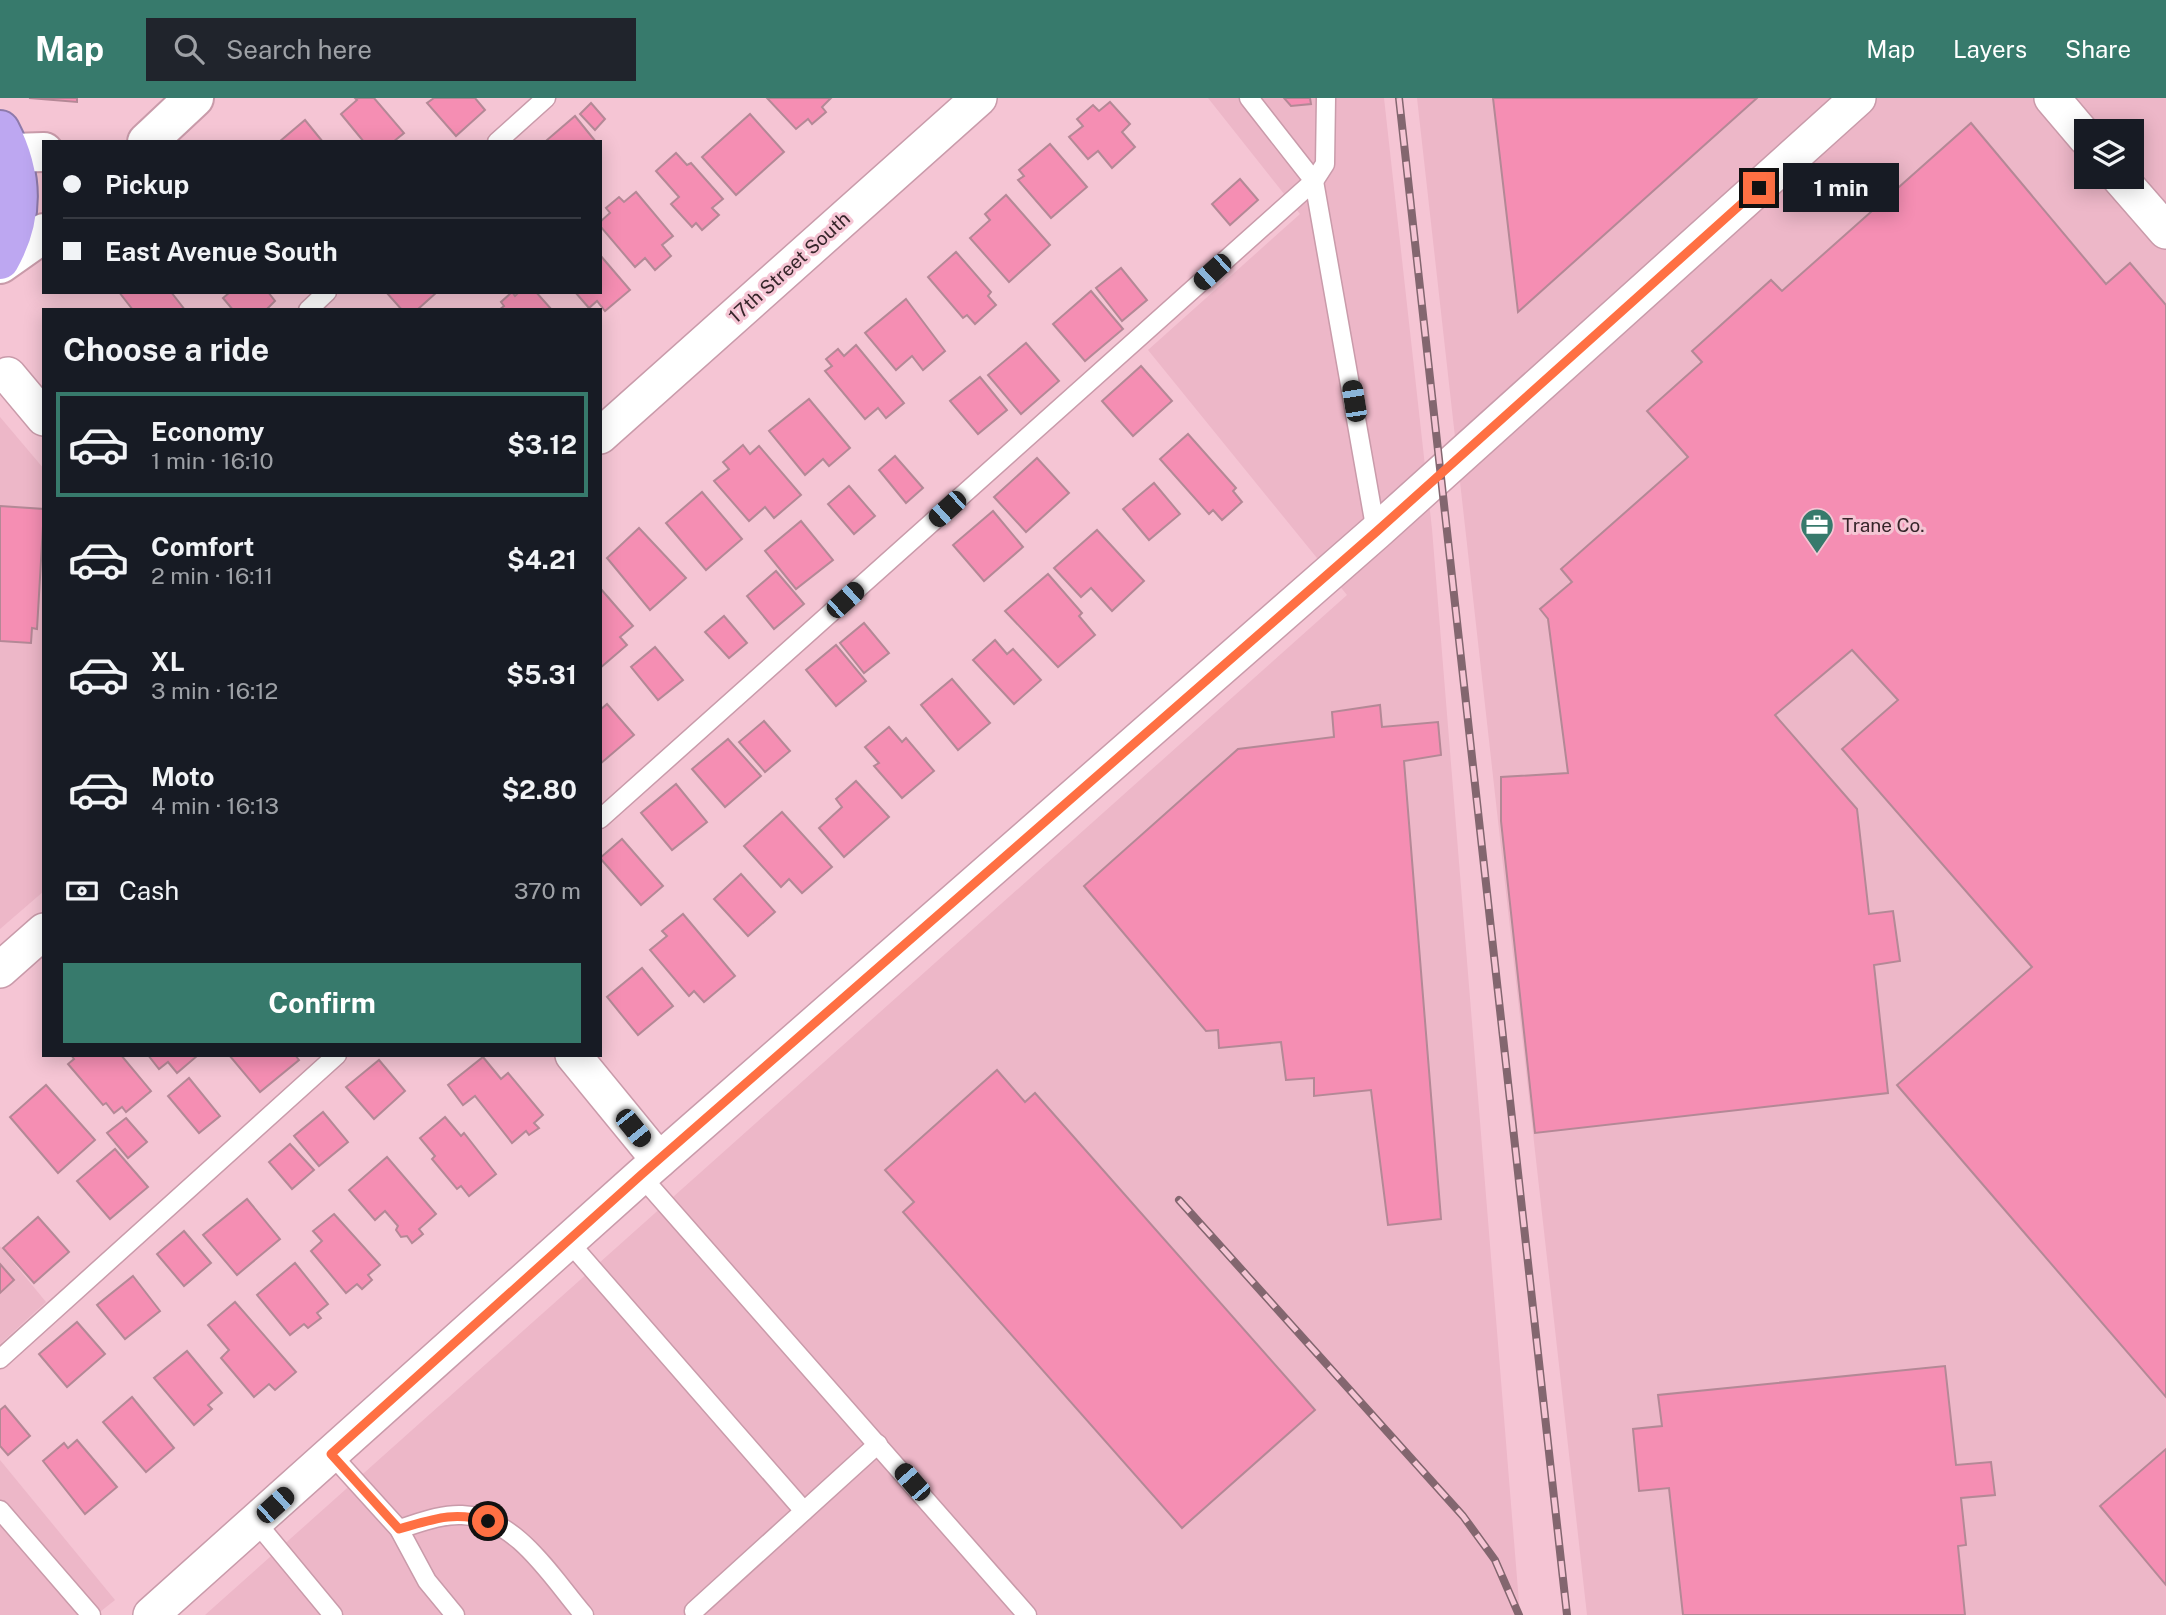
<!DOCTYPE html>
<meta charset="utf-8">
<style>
:root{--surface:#171b24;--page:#20242c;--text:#f1f3f6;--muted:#9ea1a6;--line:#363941;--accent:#377a6c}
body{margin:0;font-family:"Public Sans",sans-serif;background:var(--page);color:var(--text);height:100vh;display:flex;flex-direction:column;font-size:26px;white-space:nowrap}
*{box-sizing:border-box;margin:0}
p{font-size:23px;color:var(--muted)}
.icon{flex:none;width:38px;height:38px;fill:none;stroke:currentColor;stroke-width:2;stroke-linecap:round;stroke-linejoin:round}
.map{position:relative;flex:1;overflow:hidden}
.panel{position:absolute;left:42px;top:210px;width:560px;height:749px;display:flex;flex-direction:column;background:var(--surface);border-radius:0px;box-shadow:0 4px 18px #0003}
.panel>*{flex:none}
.guide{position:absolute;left:42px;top:42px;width:560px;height:154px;border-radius:0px;box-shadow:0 4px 18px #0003;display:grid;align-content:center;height:154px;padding:0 21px;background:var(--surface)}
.tools{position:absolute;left:2074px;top:21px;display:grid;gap:14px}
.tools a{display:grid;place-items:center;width:70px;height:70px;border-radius:0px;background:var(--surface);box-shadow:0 4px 18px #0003;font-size:35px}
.end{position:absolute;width:32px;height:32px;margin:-16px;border:9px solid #ff7043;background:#111;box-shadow:0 0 0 4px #111}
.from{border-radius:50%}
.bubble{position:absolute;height:49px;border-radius:0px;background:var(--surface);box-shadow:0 4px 18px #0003;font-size:23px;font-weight:700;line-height:49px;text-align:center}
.car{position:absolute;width:21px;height:42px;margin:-21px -10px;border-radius:9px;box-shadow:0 0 5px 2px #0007;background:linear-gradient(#222 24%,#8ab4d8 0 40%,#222 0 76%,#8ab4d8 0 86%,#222 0)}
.guide b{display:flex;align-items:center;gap:24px;height:66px;font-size:26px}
.guide b+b{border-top:2px solid var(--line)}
.guide i{width:18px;height:18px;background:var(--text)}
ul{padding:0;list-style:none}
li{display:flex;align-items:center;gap:21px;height:105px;margin:0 14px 10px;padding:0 7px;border:4px solid transparent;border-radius:0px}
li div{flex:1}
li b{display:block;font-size:26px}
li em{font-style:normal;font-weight:700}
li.active{border-color:var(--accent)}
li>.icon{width:63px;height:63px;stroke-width:1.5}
h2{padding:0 21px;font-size:32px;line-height:84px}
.pay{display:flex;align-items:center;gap:18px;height:77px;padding:0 21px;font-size:26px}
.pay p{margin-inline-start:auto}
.action{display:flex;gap:14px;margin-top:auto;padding:14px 21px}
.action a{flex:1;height:80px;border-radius:0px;background:var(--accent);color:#fff;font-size:28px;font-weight:700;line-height:80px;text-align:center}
header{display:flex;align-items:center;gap:42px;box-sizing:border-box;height:98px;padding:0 35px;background:var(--accent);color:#fff}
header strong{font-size:33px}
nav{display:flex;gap:38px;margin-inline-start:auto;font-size:24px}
.search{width:490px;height:63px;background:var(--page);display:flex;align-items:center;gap:18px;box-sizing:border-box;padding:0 24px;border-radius:0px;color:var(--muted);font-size:26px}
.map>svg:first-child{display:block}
.built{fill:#edb7c8;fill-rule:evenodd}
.building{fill:#f58eb3;stroke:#b48896;stroke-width:2}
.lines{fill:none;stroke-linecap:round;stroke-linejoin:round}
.lane-casing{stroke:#c99baa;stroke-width:21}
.street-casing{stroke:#c99baa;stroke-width:38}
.secondary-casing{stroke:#c99baa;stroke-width:42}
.highway-casing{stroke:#8e7aab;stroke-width:42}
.lane{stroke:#fff;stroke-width:18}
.street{stroke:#fff;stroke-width:35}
.secondary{stroke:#fff;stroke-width:38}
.highway{stroke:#bda7f1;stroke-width:38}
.rail-casing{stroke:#83666f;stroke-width:8}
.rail{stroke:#f5c5d4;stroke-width:5;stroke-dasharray:16;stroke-linecap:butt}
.route{stroke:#ff7043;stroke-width:9}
.labels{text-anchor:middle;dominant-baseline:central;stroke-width:6;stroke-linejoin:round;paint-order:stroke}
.street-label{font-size:19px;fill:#36252a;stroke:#f5c5d4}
.poi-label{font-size:19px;fill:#36252a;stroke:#f5c5d4;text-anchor:start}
</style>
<header>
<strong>Map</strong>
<div class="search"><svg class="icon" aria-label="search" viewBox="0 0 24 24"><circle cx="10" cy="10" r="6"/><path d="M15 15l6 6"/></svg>Search here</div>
<nav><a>Map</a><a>Layers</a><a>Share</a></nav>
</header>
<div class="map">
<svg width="2166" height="1517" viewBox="0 0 2166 1517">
<rect width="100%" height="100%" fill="#f5c5d4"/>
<g class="built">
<path d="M1208,0H1384L1432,431L1520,1517H205L1347,497L1148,252L1300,116Z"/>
<path d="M1417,0H2166V1517H1587ZM2086,33H2132V79H2086Z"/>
<path d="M0,319L44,371V793L0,831Z"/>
<path d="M0,1148L46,1204L0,1246Z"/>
<path d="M0,1362L115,1502L96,1517H0Z"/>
</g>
<g class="building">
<path d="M29,0H77V4Z"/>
<path d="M355,0H374L404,35L393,44H364L341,16L357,2Z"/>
<path d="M434,0H475L485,12L456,38L427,5Z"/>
<path d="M767,0H831L822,9L826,14L812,26L808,21L796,31Z"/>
<path d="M1284,0H1310L1311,6L1291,8Z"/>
<path d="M1493,0H1757L1518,214Z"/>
<path d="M1110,4L1130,26L1122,34L1135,49L1112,70L1098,53L1088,61L1069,39L1083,28L1077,21L1093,7L1099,13Z"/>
<path d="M591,5L605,21L595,32L580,16Z"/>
<path d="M750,16L784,54L736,97L702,59Z"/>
<path d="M575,18L596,44H549L547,42Z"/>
<path d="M305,22L323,44H279Z"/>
<path d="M1971,25L2106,186L2130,165L2166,207V1299L1897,987L2032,869L1842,651L1898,602L1852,552L1775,617L1857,711L1869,816L1893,813L1900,863L1874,867L1888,995L1535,1035L1501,723V679L1568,675L1548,521L1540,511L1572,484L1561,471L1688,359L1647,313L1702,264L1692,253L1771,182L1782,193Z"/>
<path d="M1050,46L1087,89L1051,120L1018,82L1024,78L1019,72Z"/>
<path d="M676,55L687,67L691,65L723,101L712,110L719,117L702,132L696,125L692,129L671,106L679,99L656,73Z"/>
<path d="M1240,81L1258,102L1230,127L1212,106Z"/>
<path d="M636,94L673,138L662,147L671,158L655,172L645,160L635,169L600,128V124L610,115L606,110L619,99L624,104Z"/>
<path d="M1006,97L1050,147L1009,184L970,140L990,122L985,116Z"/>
<path d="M956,154L991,194L988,198L996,207L975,226L967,217L963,220L928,179Z"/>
<path d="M600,157L630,192L605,213L597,203L589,210L575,194H600Z"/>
<path d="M1121,170L1147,202L1122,223L1096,190Z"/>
<path d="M1091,193L1123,231L1085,263L1053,226Z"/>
<path d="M119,194H171L185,212H133Z"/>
<path d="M230,194H268L275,203L266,212H233L223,200Z"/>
<path d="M386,194H437L417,212H402Z"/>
<path d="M512,194L515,198L519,194H536L552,212H499L504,208L501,204Z"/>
<path d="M906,201L945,253L923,272L912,258L896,272L865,235Z"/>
<path d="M1026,245L1059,283L1021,316L988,277Z"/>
<path d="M856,247L904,305L886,320L878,310L865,321L825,273L832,268L826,261L838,251L844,258Z"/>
<path d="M1141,268L1172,303L1133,338L1102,303Z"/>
<path d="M980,279L1007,312L978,336L950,303Z"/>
<path d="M809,301L850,350L829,368L823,361L805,377L769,333Z"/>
<path d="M1188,336L1236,390L1233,393L1242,404L1222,422L1213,412L1209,416L1160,361Z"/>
<path d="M743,347L750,356L759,348L801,397L774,420L765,409L749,423L714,383L729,371L723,364Z"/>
<path d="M895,358L923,390L906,405L879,372Z"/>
<path d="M1037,360L1069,395L1026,434L994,399Z"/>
<path d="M1154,385L1180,416L1149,442L1123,411Z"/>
<path d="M849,388L875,418L854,436L828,406Z"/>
<path d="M702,394L742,441L706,472L666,425Z"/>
<path d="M0,408L44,411L37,531L32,530L31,545L0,543Z"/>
<path d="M993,413L1023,449L984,483L953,447Z"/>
<path d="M801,423L833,462L796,491L765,453Z"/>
<path d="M639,430L686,480L650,512L607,460Z"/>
<path d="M1097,432L1144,483L1112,513L1091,490L1081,499L1054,470Z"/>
<path d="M776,473L804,506L774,531L747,498Z"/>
<path d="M1048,476L1082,515L1079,518L1095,537L1058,569L1005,513Z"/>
<path d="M600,490L633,528L620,539L627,547L600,570Z"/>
<path d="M724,518L747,545L729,560L705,534Z"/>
<path d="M864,525L889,555L864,575L840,545Z"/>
<path d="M995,542L1007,556L1013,551L1041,582L1014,606L973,562Z"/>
<path d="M836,547L866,583L836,608L806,572Z"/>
<path d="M655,549L683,582L658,602L631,569Z"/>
<path d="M952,581L990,625L958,652L921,607Z"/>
<path d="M607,606L634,637L600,666V612Z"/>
<path d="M1380,607L1382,629L1438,624L1441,657L1404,663L1441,1121L1388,1127L1371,992L1314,998V980L1286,982L1281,944L1219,950L1218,932L1206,933L1084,788L1238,651L1334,639L1332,614Z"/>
<path d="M764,623L790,653L765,674L739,644Z"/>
<path d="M889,629L902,644L906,640L934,673L902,700L874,668L879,665L865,649Z"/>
<path d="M728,641L761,678L725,709L692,671Z"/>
<path d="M856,683L889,719L844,759L819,730L842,709L836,701Z"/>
<path d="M676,686L707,724L672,752L641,715Z"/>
<path d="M782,714L832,769L802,795L789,781L781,789L744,748Z"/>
<path d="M622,741L663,788L641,807L600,760Z"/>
<path d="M741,776L775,814L748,838L714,801Z"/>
<path d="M683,816L735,878L704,904L694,893L689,898L650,852L667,838L662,833Z"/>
<path d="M642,870L673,908L638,937L607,899Z"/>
<path d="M71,957H121L151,993L126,1014L122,1009L114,1015L106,1005L103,1007L68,966L74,961Z"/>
<path d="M148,957H196L197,958L177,975L168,964L159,971Z"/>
<path d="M229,957H295L299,962L260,994Z"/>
<path d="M483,959L501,981L508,975L543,1017L534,1025L539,1030L529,1037L526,1033L512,1045L475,998L463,1007L448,987Z"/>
<path d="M379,962L405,993L374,1021L346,989Z"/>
<path d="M997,972L1025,1004L1035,995L1315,1312L1182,1430L903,1114L914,1104L885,1072Z"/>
<path d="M189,980L220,1018L199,1035L168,998Z"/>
<path d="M46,987L95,1042L58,1075L10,1019Z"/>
<path d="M323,1014L348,1044L319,1068L294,1038Z"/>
<path d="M445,1019L461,1038L464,1035L496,1076L469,1098L461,1088L457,1091L432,1061L435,1058L420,1040Z"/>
<path d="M126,1020L147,1044L128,1060L107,1035Z"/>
<path d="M290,1046L314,1072L292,1091L269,1064Z"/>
<path d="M115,1051L148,1089L110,1121L77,1083Z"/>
<path d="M387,1059L436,1116L419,1131L423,1136L412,1145L407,1138L401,1139L396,1132L398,1128L385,1113L375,1122L349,1092Z"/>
<path d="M247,1101L280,1141L237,1177L203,1137Z"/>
<path d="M334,1116L380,1167L368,1177L372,1182L362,1191L357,1186L346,1195L311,1153L322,1143L313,1133Z"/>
<path d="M38,1119L69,1154L34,1185L3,1150Z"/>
<path d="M184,1133L211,1165L184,1188L157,1156Z"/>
<path d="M295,1165L328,1206L317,1215L321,1220L308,1230L304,1226L290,1237L257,1197Z"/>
<path d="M0,1166L14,1182L0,1195Z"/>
<path d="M133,1178L160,1213L125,1241L97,1207Z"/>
<path d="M235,1204L296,1274L275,1292L269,1286L254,1299L221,1260L229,1252L208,1227Z"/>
<path d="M77,1224L105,1256L67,1289L39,1256Z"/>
<path d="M187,1253L222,1295L208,1307L212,1311L194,1327L154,1280Z"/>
<path d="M1945,1268L1956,1367L1991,1364L1995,1397L1961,1400L1966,1447L1958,1448L1965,1517H1683L1669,1390L1639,1393L1633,1331L1662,1328L1658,1297Z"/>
<path d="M132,1299L174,1350L146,1374L103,1324Z"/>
<path d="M5,1308L30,1338L8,1357L0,1348V1312Z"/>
<path d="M77,1342L117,1389L85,1416L43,1363L64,1345L68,1350Z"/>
<path d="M2166,1351V1487L2100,1408Z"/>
</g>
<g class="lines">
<g class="lane-casing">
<g id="lane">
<path d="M1249,0L1314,83L1376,434"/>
<path d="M497,44L546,0"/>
<path d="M308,212L327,194"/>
<path d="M600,721L1314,83L1325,66L1326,0"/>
<path d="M641,1078L1027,1517"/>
<path d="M569,1144L804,1413"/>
<path d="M0,1261L337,957"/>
<path d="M331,1356L399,1431L427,1483L455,1517"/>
<path d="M0,1412L91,1517"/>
<path d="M256,1424L333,1517"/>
<path d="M399,1431C419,1425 441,1416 462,1417C517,1419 552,1480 584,1517"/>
<path d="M694,1513L878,1346"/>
</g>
</g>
<g class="street-casing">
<g id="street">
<path d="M2052,0L2086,40"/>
<path d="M2119,79L2166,133"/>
<path d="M8,277L44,320"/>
<path d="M600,338L979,0"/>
<path d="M0,872L44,833"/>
<path d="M573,957L659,1062"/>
<path d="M151,1517L641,1078L1376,434L1858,0"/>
</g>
</g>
<g class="secondary-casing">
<g id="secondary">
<path d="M147,44L194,0"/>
<path d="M12,55L44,54"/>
<path d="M0,166L44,135"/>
</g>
</g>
<g class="highway-casing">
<path id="highway" d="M0,32C23,76 25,118 0,162"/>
</g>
<use href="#lane" class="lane"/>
<use href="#street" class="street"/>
<use href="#secondary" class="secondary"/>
<use href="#highway" class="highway"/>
<g class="rail-casing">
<g id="rail">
<path d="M1399,0L1567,1517"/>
<path d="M1179,1102L1463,1418L1495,1462L1519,1517"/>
</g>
</g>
<use href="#rail" class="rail"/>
</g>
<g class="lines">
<path class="route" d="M488,1423C453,1413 434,1421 399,1431L331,1356L641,1077L1376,434L1759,90"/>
</g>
<defs>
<g id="office-pin" transform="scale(1.75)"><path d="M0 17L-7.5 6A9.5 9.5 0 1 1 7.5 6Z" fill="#377a6c" stroke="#f5c5d4"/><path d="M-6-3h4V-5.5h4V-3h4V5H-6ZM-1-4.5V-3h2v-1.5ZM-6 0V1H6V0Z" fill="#fff"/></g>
</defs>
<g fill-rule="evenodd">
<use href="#office-pin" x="1817" y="427"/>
</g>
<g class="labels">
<g class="street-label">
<text transform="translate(789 169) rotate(-42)">17th Street South</text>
</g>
<g class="poi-label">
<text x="1842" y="427">Trane Co.</text>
</g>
</g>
</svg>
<div class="tools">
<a><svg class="icon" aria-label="layers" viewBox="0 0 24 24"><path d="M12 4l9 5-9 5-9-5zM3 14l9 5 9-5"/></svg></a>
</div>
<i class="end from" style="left:488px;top:1423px"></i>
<i class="end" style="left:1759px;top:90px"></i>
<div class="bubble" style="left:1783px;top:65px;width:116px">1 min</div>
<i class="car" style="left:1212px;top:174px;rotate:228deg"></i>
<i class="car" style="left:1354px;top:303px;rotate:351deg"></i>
<i class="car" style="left:947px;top:411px;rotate:228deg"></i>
<i class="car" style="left:845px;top:502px;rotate:48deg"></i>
<i class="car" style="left:633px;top:1030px;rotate:141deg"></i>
<i class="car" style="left:912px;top:1384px;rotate:319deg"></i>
<i class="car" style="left:275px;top:1407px;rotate:48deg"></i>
<div class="guide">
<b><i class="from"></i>Pickup</b>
<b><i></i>East Avenue South</b>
</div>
<section class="panel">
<h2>Choose a ride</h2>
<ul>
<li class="active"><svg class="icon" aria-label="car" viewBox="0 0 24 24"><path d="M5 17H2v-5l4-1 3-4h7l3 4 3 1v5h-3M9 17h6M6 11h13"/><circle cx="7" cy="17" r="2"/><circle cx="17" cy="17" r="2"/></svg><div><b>Economy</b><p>1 min · 16:10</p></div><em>$3.12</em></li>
<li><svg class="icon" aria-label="car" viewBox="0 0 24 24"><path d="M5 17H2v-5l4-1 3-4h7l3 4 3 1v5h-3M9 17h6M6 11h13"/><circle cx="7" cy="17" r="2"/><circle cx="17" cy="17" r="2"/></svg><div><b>Comfort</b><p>2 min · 16:11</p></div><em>$4.21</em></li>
<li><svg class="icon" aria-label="car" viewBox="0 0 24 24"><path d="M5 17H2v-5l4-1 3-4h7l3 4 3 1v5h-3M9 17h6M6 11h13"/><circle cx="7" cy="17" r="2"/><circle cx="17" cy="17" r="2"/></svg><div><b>XL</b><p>3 min · 16:12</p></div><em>$5.31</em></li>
<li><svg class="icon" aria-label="car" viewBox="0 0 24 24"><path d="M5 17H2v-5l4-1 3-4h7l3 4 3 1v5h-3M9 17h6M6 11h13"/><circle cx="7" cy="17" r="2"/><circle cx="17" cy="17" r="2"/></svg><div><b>Moto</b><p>4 min · 16:13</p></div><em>$2.80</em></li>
</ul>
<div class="pay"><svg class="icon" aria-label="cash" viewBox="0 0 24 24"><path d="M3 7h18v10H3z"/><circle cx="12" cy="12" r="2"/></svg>Cash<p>370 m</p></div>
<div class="action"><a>Confirm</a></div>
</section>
</div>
